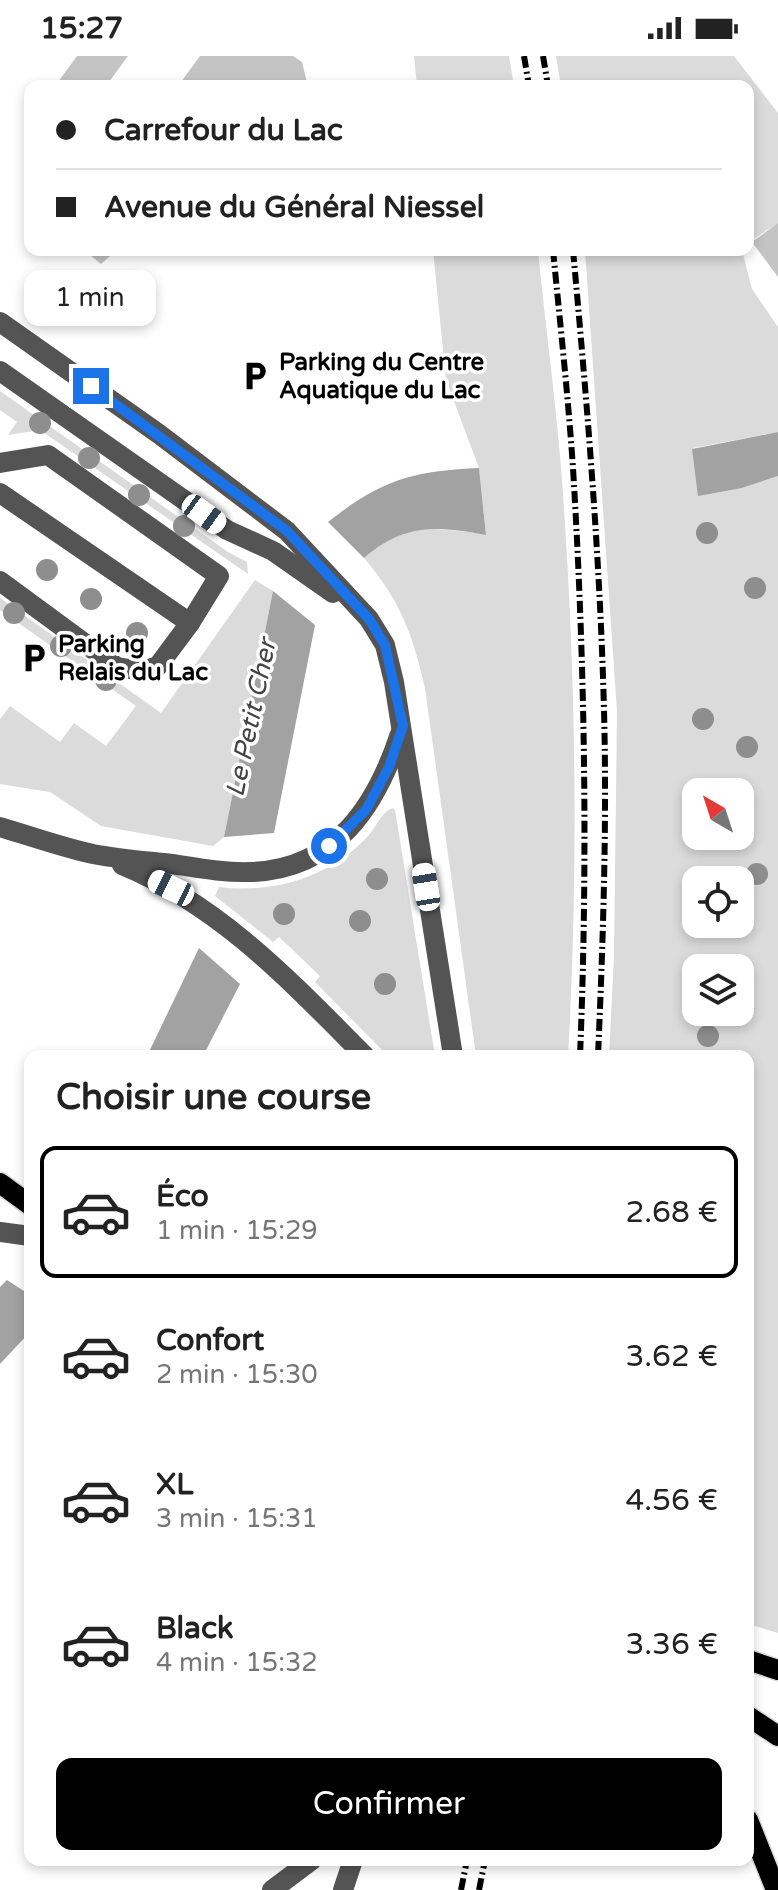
<!DOCTYPE html>
<html lang="fr">
<meta charset="utf-8">
<style>
:root{--surface:#fff;--page:#f6f6f6;--text:#222;--muted:#767676;--line:#e0e0e0;--accent:#000}
body{margin:0;font-family:"Varela Round",sans-serif;background:var(--page);color:var(--text);height:100vh;display:flex;flex-direction:column;font-size:30px;white-space:nowrap}
*{box-sizing:border-box;margin:0}
p{font-size:26px;color:var(--muted)}
.icon{flex:none;width:44px;height:44px;fill:none;stroke:currentColor;stroke-width:2;stroke-linecap:round;stroke-linejoin:round}
.map{position:relative;flex:1;overflow:hidden}
.side{position:absolute;left:24px;top:994px;width:730px;height:816px;display:flex;flex-direction:column;background:var(--surface);border-radius:16px;box-shadow:0 4px 12px #0003}
.side>*{flex:none}
.banner{position:absolute;left:24px;top:24px;width:730px;height:176px;border-radius:16px;box-shadow:0 4px 12px #0003;display:grid;align-content:center;height:176px;padding:0 32px;background:var(--surface)}
.needle{width:52px;rotate:321deg}
.tools{position:absolute;left:682px;top:722px;display:grid;gap:16px}
.tools a{display:grid;place-items:center;width:72px;height:72px;border-radius:16px;background:var(--surface);box-shadow:0 4px 12px #0003;font-size:40px}
.end{position:absolute;width:36px;height:36px;margin:-18px;border:10px solid #1a73e8;background:#fff;box-shadow:0 0 0 4px #fff}
.from{border-radius:50%}
.bubble{position:absolute;height:56px;border-radius:16px;background:var(--surface);box-shadow:0 4px 12px #0003;font-size:26px;font-weight:600;line-height:56px;text-align:center}
.car{position:absolute;width:24px;height:48px;margin:-24px -12px;border-radius:10px;box-shadow:0 0 6px 2px #0007;background:linear-gradient(#fff 24%,#345 0 40%,#fff 0 76%,#345 0 86%,#fff 0)}
.banner b{display:flex;align-items:center;gap:28px;height:76px;font-size:30px}
.banner b+b{border-top:2px solid var(--line)}
.banner i{width:20px;height:20px;background:var(--text)}
ul{padding:0;list-style:none}
li{display:flex;align-items:center;gap:24px;height:132px;margin:0 16px 12px;padding:0 16px;border:4px solid transparent;border-radius:16px}
li div{flex:1}
li b{display:block;font-size:30px}
li em{font-style:normal;font-weight:600}
li.selected{border-color:var(--accent)}
li>.icon{width:72px;height:72px;stroke-width:1.5}
h2{padding:0 32px;font-size:36px;line-height:96px}
.button{display:flex;gap:16px;margin-top:auto;padding:16px 32px}
.button a{flex:1;height:92px;border-radius:16px;background:var(--accent);color:#fff;font-size:32px;font-weight:600;line-height:92px;text-align:center}
.status{display:flex;justify-content:space-between;align-items:center;height:56px;padding:0 40px;background:var(--surface);direction:ltr}
.status svg{height:22px;fill:currentColor}
.map>svg:first-child{display:block}
.green{fill:#dbdbdb;fill-rule:evenodd}
.water{fill:#a2a2a2}
.building{fill:#c4c4c4}
.lines{fill:none;stroke-linecap:round;stroke-linejoin:round}
.major-casing{stroke:#dbdbdb;stroke-width:23}
.minor{stroke:#545454;stroke-width:20}
.major{stroke:#000;stroke-width:20}
.rail{stroke:#000;stroke-width:6;stroke-dasharray:12 4 2 4;stroke-linecap:butt}
.tree{fill:#8e8e8e}
.route{stroke:#1a73e8;stroke-width:10}
.labels{text-anchor:middle;dominant-baseline:central;stroke-width:7;stroke-linejoin:round;paint-order:stroke}
.poi-label{font-size:24px;font-weight:bold;fill:#000;stroke:#fff;text-anchor:start}
.water-label{font-size:26px;font-style:italic;fill:#434343;stroke:#fff}
</style>
<div class="status"><b>15:27</b><svg viewBox="0 0 49 12"><path d="M0 12V9h3v3zM5 12V6h3v6zM10 12V3h3v9zM15 12V0h3v12zM26 1h20v11H26zM47 4h2v5h-2z"/></svg></div>
<div class="map">
<svg width="778" height="1834" viewBox="0 0 778 1834">
<rect width="100%" height="100%" fill="#fff"/>
<g class="green">
<path d="M414,0H509L514,30H417Z"/>
<path d="M556,0H734L778,57V167L748,187V30H561Z"/>
<path d="M433,194H538C545,266 555,339 561,411C576,607 579,804 568,1000H476L425,632C413,579 400,544 364,502C410,463 432,473 486,478L479,412L446,324Z"/>
<path d="M585,194H742L752,233L778,271V376L693,392L742,432L778,420V1577L748,1568V1000H609L614,901L617,655ZM696,736H740V780H696ZM696,824H740V868H696ZM696,912H740V956H696Z"/>
<path d="M0,335L228,496L247,506L248,518L40,374L8,379L17,366L0,354Z"/>
<path d="M255,524L273,535L224,781L213,790L101,770L50,736L0,728V663L10,650L60,686L74,667L106,690L136,650L0,554V542L161,657Z"/>
<path d="M393,752L395,754L435,1000H388L315,926L320,920L279,881L273,886L215,840L219,831C274,838 331,821 369,779C377,770 382,755 393,752Z"/>
</g>
<g class="water">
<path d="M778,376V420L742,432L698,440L692,393Z"/>
<path d="M479,412L486,479C436,470 405,467 364,502L328,466C381,424 412,415 479,412Z"/>
<path d="M273,535L315,569L274,777L224,781Z"/>
<path d="M199,892L240,928L203,1000H147Z"/>
<path d="M7,1224L30,1239V1276L0,1308V1231Z"/>
</g>
<g class="building">
<path d="M77,0H128L106,30H55Z"/>
<path d="M200,0H293L302,6L307,27L304,30H178Z"/>
<path d="M778,167V221L752,186Z"/>
<path d="M84,194H117L101,208Z"/>
</g>
<g class="lines">
<g class="major-casing">
<g id="major">
<path d="M0,1127L30,1149"/>
<path d="M748,1604L778,1614"/>
<path d="M748,1660L778,1680"/>
<path d="M748,1764L776,1834"/>
</g>
</g>
<g class="minor">
<path d="M0,266L159,378L287,475L369,563L385,589L394,626L453,1000"/>
<path d="M0,315L227,474L273,495L333,537"/>
<path d="M0,407L48,399L219,520L190,567"/>
<path d="M0,437L190,567L158,610L142,615L117,611L0,525"/>
<path d="M0,771C31,780 61,791 93,798C119,803 146,805 172,808C198,812 224,817 251,816C336,813 376,750 400,678"/>
<path d="M122,809C221,850 291,926 365,1000"/>
<path d="M0,1176L30,1180"/>
<path d="M272,1834L312,1804"/>
<path d="M343,1834L353,1804"/>
</g>
<use href="#major" class="major"/>
<g class="rail">
<path d="M524,0L529,30"/>
<path d="M543,0L548,30"/>
<path d="M553,194C560,266 568,339 573,412C585,608 588,804 580,1000"/>
<path d="M573,194C587,347 600,500 604,654C607,769 603,885 598,1000"/>
<path d="M461,1834L467,1804"/>
<path d="M479,1834L485,1804"/>
</g>
</g>
<g class="tree">
<circle cx="40" cy="367" r="11"/>
<circle cx="89" cy="402" r="11"/>
<circle cx="139" cy="439" r="11"/>
<circle cx="184" cy="470" r="11"/>
<circle cx="707" cy="477" r="11"/>
<circle cx="47" cy="514" r="11"/>
<circle cx="755" cy="532" r="11"/>
<circle cx="91" cy="543" r="11"/>
<circle cx="14" cy="557" r="11"/>
<circle cx="137" cy="577" r="11"/>
<circle cx="61" cy="590" r="11"/>
<circle cx="106" cy="624" r="11"/>
<circle cx="703" cy="663" r="11"/>
<circle cx="747" cy="691" r="11"/>
<circle cx="757" cy="818" r="11"/>
<circle cx="377" cy="823" r="11"/>
<circle cx="284" cy="858" r="11"/>
<circle cx="360" cy="865" r="11"/>
<circle cx="385" cy="928" r="11"/>
<circle cx="708" cy="980" r="11"/>
</g>
<g class="lines">
<path class="route" d="M91,330L287,475L369,563L385,589L403,670L389,711L366,754L329,790"/>
</g>
<defs>
<g id="parking-bare" transform="scale(2.4)"><path d="M-3.5-5.5H1a3.5 3.5 0 0 1 0 7H-1V5.5H-3.5ZM-1-3.4V-.6H.8a1.4 1.4 0 0 0 0-2.8Z" fill="#000" stroke="#fff" stroke-width="2.5" paint-order="stroke"/></g>
</defs>
<g fill-rule="evenodd">
<use href="#parking-bare" x="255" y="320"/>
<use href="#parking-bare" x="34" y="602"/>
</g>
<g class="labels">
<g class="poi-label">
<text x="279" y="306">Parking du Centre<tspan x="279" dy="28">Aquatique du Lac</tspan></text>
<text x="58" y="588">Parking<tspan x="58" dy="28">Relais du Lac</tspan></text>
</g>
<g class="water-label">
<text transform="translate(251 662) rotate(-78)">Le Petit Cher</text>
</g>
</g>
</svg>
<div class="tools">
<a><svg class="needle" viewBox="-14 -14 28 28"><path d="M0-13l5 13h-10z" fill="#e53935"/><path d="M0 13l5-13h-10z" fill="#767676"/></svg></a>
<a><svg class="icon" aria-label="locate" viewBox="0 0 24 24"><circle cx="12" cy="12" r="6"/><path d="M12 2v4M12 18v4M2 12h4M18 12h4"/></svg></a>
<a><svg class="icon" aria-label="layers" viewBox="0 0 24 24"><path d="M12 4l9 5-9 5-9-5zM3 14l9 5 9-5"/></svg></a>
</div>
<i class="end from" style="left:329px;top:790px"></i>
<i class="end" style="left:91px;top:330px"></i>
<div class="bubble" style="left:24px;top:214px;width:132px">1 min</div>
<i class="car" style="left:204px;top:458px;rotate:126deg"></i>
<i class="car" style="left:426px;top:831px;rotate:351deg"></i>
<i class="car" style="left:171px;top:832px;rotate:296deg"></i>
<div class="banner">
<b><i class="from"></i>Carrefour du Lac</b>
<b><i></i>Avenue du Général Niessel</b>
</div>
<section class="side">
<h2>Choisir une course</h2>
<ul>
<li class="selected"><svg class="icon" aria-label="car" viewBox="0 0 24 24"><path d="M5 17H2v-5l4-1 3-4h7l3 4 3 1v5h-3M9 17h6M6 11h13"/><circle cx="7" cy="17" r="2"/><circle cx="17" cy="17" r="2"/></svg><div><b>Éco</b><p>1 min · 15:29</p></div><em>2.68 €</em></li>
<li><svg class="icon" aria-label="car" viewBox="0 0 24 24"><path d="M5 17H2v-5l4-1 3-4h7l3 4 3 1v5h-3M9 17h6M6 11h13"/><circle cx="7" cy="17" r="2"/><circle cx="17" cy="17" r="2"/></svg><div><b>Confort</b><p>2 min · 15:30</p></div><em>3.62 €</em></li>
<li><svg class="icon" aria-label="car" viewBox="0 0 24 24"><path d="M5 17H2v-5l4-1 3-4h7l3 4 3 1v5h-3M9 17h6M6 11h13"/><circle cx="7" cy="17" r="2"/><circle cx="17" cy="17" r="2"/></svg><div><b>XL</b><p>3 min · 15:31</p></div><em>4.56 €</em></li>
<li><svg class="icon" aria-label="car" viewBox="0 0 24 24"><path d="M5 17H2v-5l4-1 3-4h7l3 4 3 1v5h-3M9 17h6M6 11h13"/><circle cx="7" cy="17" r="2"/><circle cx="17" cy="17" r="2"/></svg><div><b>Black</b><p>4 min · 15:32</p></div><em>3.36 €</em></li>
</ul>
<div class="button"><a>Confirmer</a></div>
</section>
</div>
